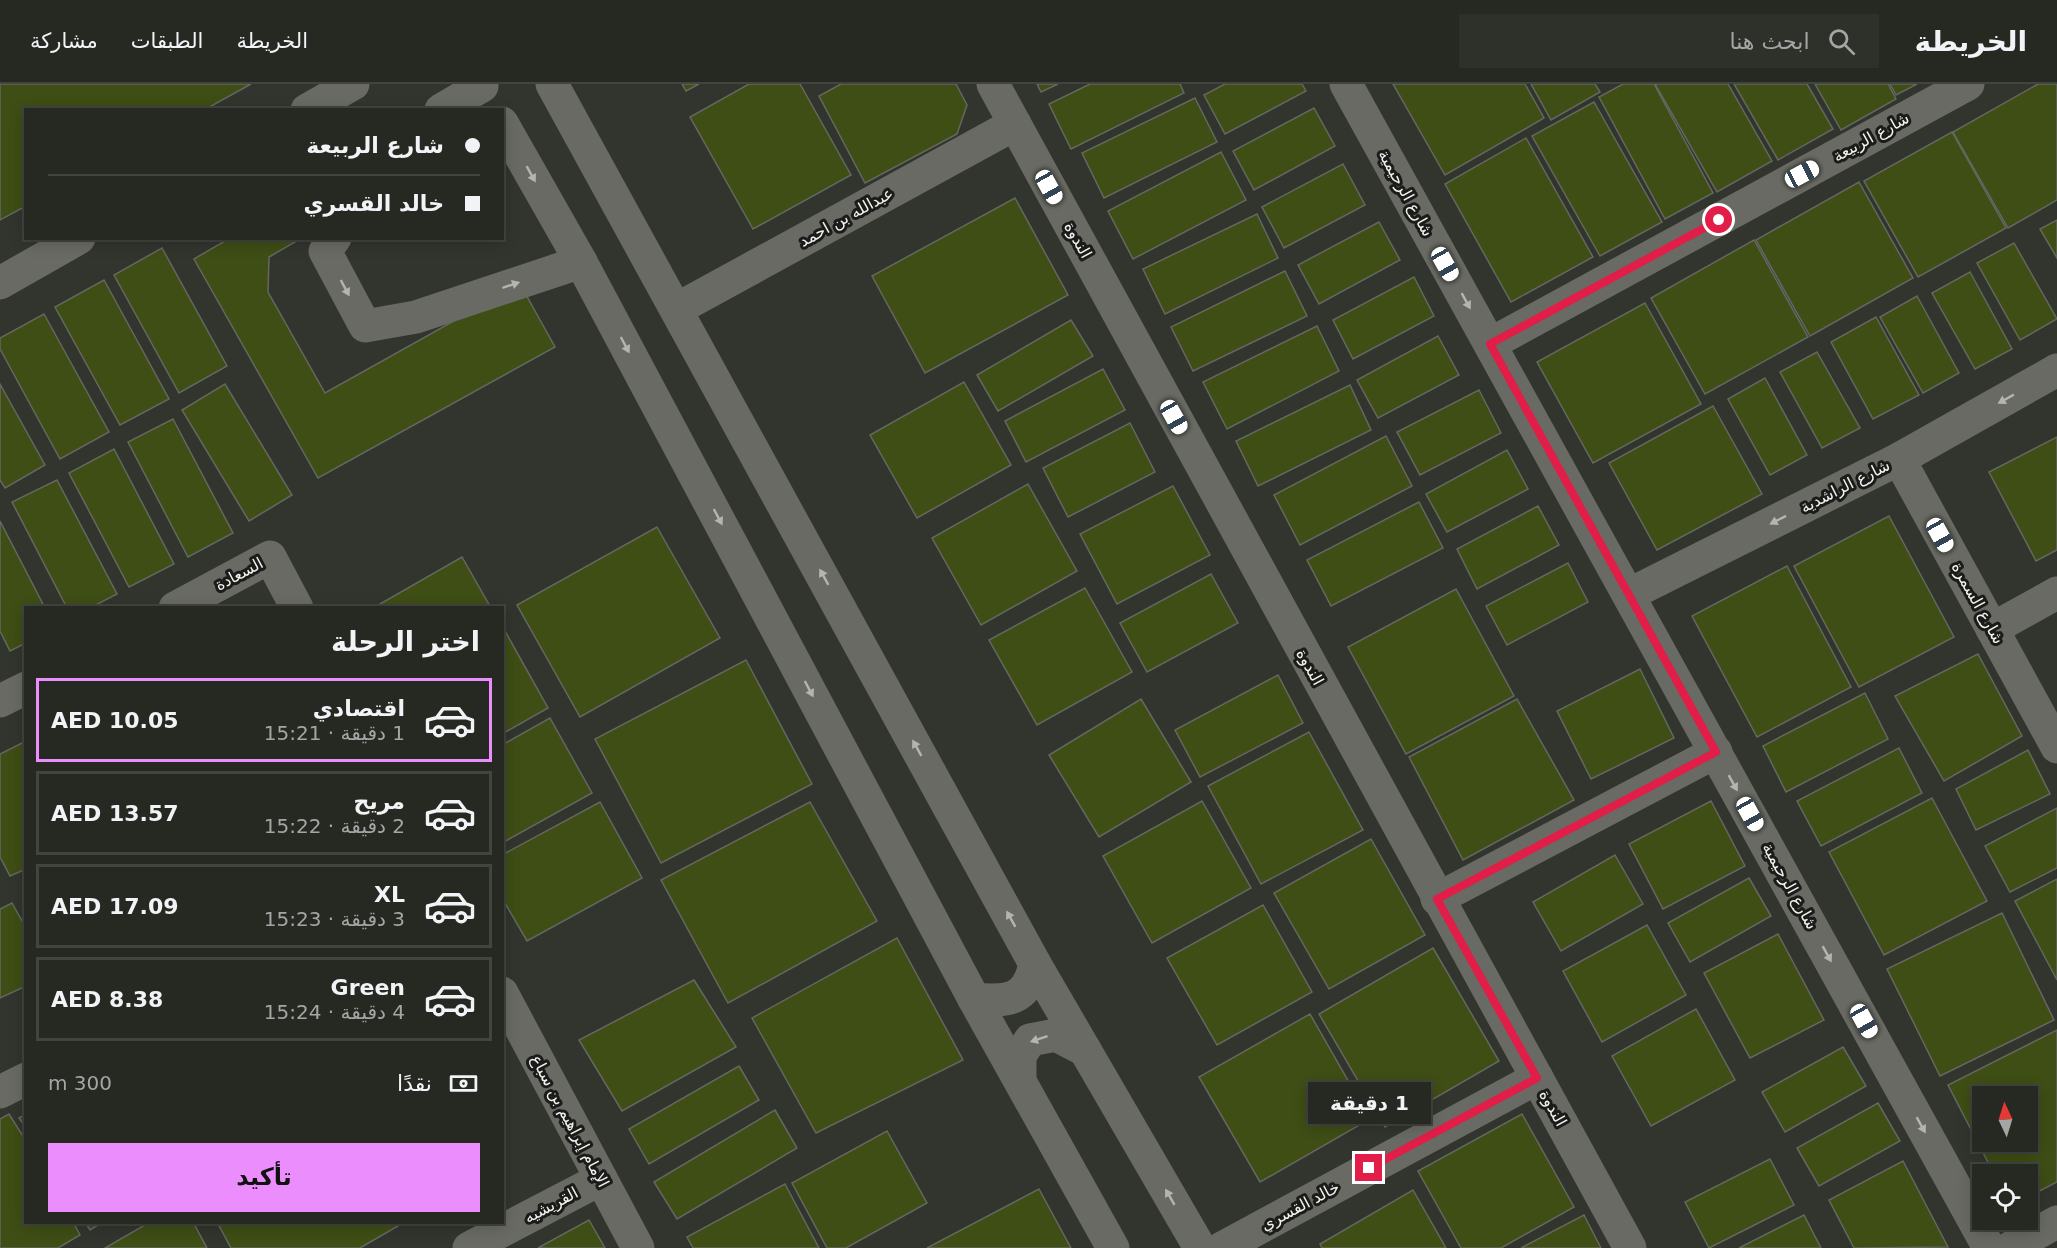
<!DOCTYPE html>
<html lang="ar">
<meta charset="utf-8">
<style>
:root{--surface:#262822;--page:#2e302a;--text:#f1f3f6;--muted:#a4a6a5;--line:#424440;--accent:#eb8dfc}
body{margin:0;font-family:"DejaVu Sans","Noto Sans Arabic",sans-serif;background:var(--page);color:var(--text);direction:rtl;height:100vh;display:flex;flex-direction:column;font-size:22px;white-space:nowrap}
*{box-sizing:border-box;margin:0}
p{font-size:20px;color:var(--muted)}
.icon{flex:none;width:33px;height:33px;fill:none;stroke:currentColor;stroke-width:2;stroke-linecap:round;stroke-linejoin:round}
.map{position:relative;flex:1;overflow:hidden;direction:ltr}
.sheet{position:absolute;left:24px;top:522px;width:480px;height:618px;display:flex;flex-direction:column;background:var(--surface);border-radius:0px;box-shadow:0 3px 15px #0003,0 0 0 2px var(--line);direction:rtl}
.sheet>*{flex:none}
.guide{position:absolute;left:24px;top:24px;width:480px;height:132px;border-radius:0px;box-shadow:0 3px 15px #0003,0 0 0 2px var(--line);direction:rtl;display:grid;align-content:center;height:132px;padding:0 24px;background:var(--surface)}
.needle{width:39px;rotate:356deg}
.fabs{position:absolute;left:1972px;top:1002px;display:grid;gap:12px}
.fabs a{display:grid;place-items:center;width:66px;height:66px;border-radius:0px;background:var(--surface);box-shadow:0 3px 15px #0003,0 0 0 2px var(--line);font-size:30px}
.end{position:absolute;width:27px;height:27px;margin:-14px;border:8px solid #e11d48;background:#fff;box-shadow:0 0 0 3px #fff}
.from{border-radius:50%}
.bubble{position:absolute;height:42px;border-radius:0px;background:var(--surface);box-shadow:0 3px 15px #0003,0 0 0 2px var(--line);font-size:20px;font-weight:700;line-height:42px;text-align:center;direction:rtl}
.car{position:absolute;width:18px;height:36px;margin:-18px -9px;border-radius:8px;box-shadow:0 0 4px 2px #0007;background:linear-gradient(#fff 24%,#345 0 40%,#fff 0 76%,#345 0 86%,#fff 0)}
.guide b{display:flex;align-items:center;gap:21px;height:57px;font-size:22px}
.guide b+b{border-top:2px solid var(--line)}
.guide i{width:15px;height:15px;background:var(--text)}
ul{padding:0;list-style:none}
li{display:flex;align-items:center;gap:18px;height:84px;margin:0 12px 9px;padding:0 12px;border:3px solid var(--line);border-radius:0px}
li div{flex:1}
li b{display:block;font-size:22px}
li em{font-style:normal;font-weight:700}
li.on{border-color:var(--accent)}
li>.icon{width:54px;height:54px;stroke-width:1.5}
h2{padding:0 24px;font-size:27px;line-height:72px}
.pay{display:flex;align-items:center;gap:15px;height:66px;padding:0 24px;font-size:22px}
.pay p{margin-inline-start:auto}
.cta{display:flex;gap:12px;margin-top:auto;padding:12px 24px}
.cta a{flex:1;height:69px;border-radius:0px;background:var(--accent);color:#111;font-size:24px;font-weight:700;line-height:69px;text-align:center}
header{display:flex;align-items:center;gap:36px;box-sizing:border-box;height:84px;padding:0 30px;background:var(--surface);border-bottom:2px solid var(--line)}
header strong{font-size:28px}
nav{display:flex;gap:33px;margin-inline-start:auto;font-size:21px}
.search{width:420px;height:54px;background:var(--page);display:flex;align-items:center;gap:15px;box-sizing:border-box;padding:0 21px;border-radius:0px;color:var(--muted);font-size:22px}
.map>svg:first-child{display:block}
.building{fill:#3e4e15;stroke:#656761;stroke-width:1.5;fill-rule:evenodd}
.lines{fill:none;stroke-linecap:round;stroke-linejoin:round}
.minor{stroke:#686a63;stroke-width:33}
.oneway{fill:#b4b5b0}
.route{stroke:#e11d48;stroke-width:8}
.labels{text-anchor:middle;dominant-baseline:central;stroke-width:6;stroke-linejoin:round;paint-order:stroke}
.street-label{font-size:16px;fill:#f2f3ef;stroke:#1b1c19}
</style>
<header>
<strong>الخريطة</strong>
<div class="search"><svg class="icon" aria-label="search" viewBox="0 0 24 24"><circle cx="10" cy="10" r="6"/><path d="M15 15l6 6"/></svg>ابحث هنا</div>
<nav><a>الخريطة</a><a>الطبقات</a><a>مشاركة</a></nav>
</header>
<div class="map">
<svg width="2057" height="1164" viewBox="0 0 2057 1164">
<rect width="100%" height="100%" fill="#32352e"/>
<g class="building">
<path d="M0,0H251L204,26H26V122L0,136Z"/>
<path d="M682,0H699L686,7Z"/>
<path d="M749,0H800L851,91L753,145L690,33Z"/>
<path d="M841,0H956L967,21L957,50L865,99L819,12Z"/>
<path d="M1037,0H1058L1041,8Z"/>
<path d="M1090,0H1180L1184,9L1071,65L1049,20Z"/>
<path d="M1225,0H1302L1306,7L1225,50L1204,11Z"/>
<path d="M1393,0H1525L1544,34L1445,91Z"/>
<path d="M1531,0H1595L1600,8L1551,36Z"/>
<path d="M1623,0H1654L1713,109L1665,135L1599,13Z"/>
<path d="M1655,0H1728L1772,77L1717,108Z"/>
<path d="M1734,0H1807L1833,45L1778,76Z"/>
<path d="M1815,0H1888L1896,15L1841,46Z"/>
<path d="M1890,0H1917L1896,11Z"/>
<path d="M2038,0H2057V116L2008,144L1953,48Z"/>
<path d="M1195,14L1217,58L1104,114L1082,69Z"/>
<path d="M1594,18L1662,138L1600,172L1532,52Z"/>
<path d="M1314,24L1335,62L1254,106L1233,67Z"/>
<path d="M1952,48L2006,144L1918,193L1864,97Z"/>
<path d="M1526,54L1593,173L1511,218L1445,100Z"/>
<path d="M1221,68L1246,116L1133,175L1108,127Z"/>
<path d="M1343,80L1365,121L1284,164L1262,123Z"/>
<path d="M1859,98L1913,194L1810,252L1756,156Z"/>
<path d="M1015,114L1068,211L925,289L872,192Z"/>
<path d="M1257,130L1278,174L1165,230L1143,185Z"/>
<path d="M2057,136V174L2040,145Z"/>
<path d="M1379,138L1400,176L1319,220L1298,181Z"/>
<path d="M230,154H302L269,173L268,208L325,309L520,200L555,263L318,394L194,175Z"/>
<path d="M1754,156L1808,253L1705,310L1651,214Z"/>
<path d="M2014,159L2057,235L2020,256L1977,179Z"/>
<path d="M162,164L227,282L179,309L114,191Z"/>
<path d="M1285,187L1307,232L1193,287L1171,243Z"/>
<path d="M1970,188L2012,265L1975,285L1932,209Z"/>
<path d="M1414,193L1434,232L1353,275L1333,236Z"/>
<path d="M104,196L169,315L120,341L55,223Z"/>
<path d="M1917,212L1959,289L1923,309L1880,233Z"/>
<path d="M1645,219L1701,320L1593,379L1537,278Z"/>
<path d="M44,230L109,348L60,375L0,265V254Z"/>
<path d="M1876,233L1919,311L1873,335L1831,258Z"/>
<path d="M1071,236L1093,272L998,327L977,291Z"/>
<path d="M1317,242L1339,287L1227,345L1203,298Z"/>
<path d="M1438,252L1459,291L1378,334L1357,296Z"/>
<path d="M1817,268L1860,344L1822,364L1780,288Z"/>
<path d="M1103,285L1125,326L1026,378L1005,337Z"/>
<path d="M1765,294L1807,371L1770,391L1728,315Z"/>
<path d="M964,298L1011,381L917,434L870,351Z"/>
<path d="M0,300L45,381L5,404L0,396Z"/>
<path d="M225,300L292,411L249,437L182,326Z"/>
<path d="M1350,301L1371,346L1258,402L1236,357Z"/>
<path d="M1479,306L1501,349L1420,391L1397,348Z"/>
<path d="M1713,322L1762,410L1657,466L1609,379Z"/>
<path d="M173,335L233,449L188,473L128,358Z"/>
<path d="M1130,339L1155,388L1068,433L1043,384Z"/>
<path d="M1386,352L1412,402L1300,461L1274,411Z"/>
<path d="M2057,353V466L2036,477L1989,388Z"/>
<path d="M114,365L174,480L129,503L69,389Z"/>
<path d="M1507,366L1528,405L1447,448L1426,410Z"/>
<path d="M57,396L117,510L90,524H67L12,418Z"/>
<path d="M1028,400L1077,487L981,541L932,454Z"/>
<path d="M1173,402L1210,471L1117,520L1080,450Z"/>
<path d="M1419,418L1443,464L1331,522L1307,476Z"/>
<path d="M1538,422L1559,461L1477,505L1457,465Z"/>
<path d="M1889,432L1954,553L1859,603L1794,482Z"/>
<path d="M0,437L45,524H26V559L10,567L0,547Z"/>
<path d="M657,443L720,554L580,633L517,521Z"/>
<path d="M462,473L491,524H373Z"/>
<path d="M1568,479L1588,518L1507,561L1486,522Z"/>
<path d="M1787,482L1851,603L1757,653L1692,532Z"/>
<path d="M1211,490L1238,539L1147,588L1120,539Z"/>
<path d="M1085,504L1132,588L1037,641L989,556Z"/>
<path d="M1456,505L1514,612L1406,670L1348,563Z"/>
<path d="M505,547L548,624L502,650V549Z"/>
<path d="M1978,570L2022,652L1944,697L1895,612Z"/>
<path d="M746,576L812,700L661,779L595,655Z"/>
<path d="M1640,585L1674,654L1591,695L1557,627Z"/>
<path d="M1278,591L1303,639L1200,693L1175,646Z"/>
<path d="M1865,609L1888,655L1786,708L1763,662Z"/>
<path d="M1141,615L1191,698L1099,753L1049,671Z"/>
<path d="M1517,615L1574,716L1463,776L1409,673Z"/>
<path d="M550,634L592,709L502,759V661Z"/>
<path d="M1309,648L1363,746L1261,800L1208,702Z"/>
<path d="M26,657V785L10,792L0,773V670Z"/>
<path d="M1899,664L1922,709L1821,762L1797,717Z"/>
<path d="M2028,666L2050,710L1976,746L1956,705Z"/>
<path d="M1932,714L1987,817L1884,871L1829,768Z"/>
<path d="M1202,717L1251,804L1152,859L1103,772Z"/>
<path d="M1711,717L1745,782L1663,825L1629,760Z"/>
<path d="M600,718L642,794L527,857L502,814V771Z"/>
<path d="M810,718L877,837L728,919L661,796Z"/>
<path d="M2057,724V784L2010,808L1985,762Z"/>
<path d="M1371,755L1425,851L1329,905L1274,809Z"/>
<path d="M1615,771L1643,820L1561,867L1533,818Z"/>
<path d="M1749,794L1771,832L1690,878L1668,839Z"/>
<path d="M2057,795V896L2015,817Z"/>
<path d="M12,819L26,844V902L0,914V825Z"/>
<path d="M1263,821L1312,908L1217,961L1167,874Z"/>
<path d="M2002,829L2054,936L1940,992L1887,885Z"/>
<path d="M1647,841L1686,911L1602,958L1563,887Z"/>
<path d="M1778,850L1824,936L1750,974L1704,889Z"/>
<path d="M897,854L963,976L816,1049L752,934Z"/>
<path d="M1433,864L1499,977L1385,1043L1319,930Z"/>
<path d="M694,896L736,963L622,1027L579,956Z"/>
<path d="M1696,925L1735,996L1651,1042L1612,972Z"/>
<path d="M1310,930L1370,1035L1260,1098L1199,993Z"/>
<path d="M2057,946V1098L2028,1113V1090H1994L1948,1001ZM1983,1012H2028V1058H1983Z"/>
<path d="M1843,963L1866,1002L1785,1048L1762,1008Z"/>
<path d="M739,982L759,1016L649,1080L629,1045Z"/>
<path d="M1878,1019L1900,1057L1819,1102L1797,1064Z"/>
<path d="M775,1026L797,1064L677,1135L654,1098Z"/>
<path d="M9,1030L26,1057V1138H73L80,1151L58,1164H0V1035Z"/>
<path d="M26,1030V1044L19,1034Z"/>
<path d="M1522,1030L1574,1123L1501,1164H1461L1418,1087Z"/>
<path d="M887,1047L927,1119L846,1164H827L792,1099Z"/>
<path d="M1770,1075L1794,1121L1709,1164L1685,1118Z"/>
<path d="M1903,1077L1948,1163L1854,1164L1829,1116Z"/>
<path d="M785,1100L819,1164H693L687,1153Z"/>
<path d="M1039,1105L1071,1164H927Z"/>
<path d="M1413,1106L1446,1164H1322L1320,1160Z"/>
<path d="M1584,1131L1601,1164H1521Z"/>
<path d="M1804,1131L1821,1164H1739Z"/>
<path d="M589,1136L605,1164H538Z"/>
<path d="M85,1138H103L90,1146Z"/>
<path d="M150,1138H193L207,1164H105Z"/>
<path d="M217,1138H405L360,1164H231Z"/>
</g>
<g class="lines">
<g class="minor">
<path d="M552,0L1035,880L1200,1164"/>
<path d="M993,0L1630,1164"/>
<path d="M1346,0L1989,1164"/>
<path d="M307,26L353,0"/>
<path d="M441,26L482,2"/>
<path d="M502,39L581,178L974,915L1113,1164"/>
<path d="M335,154L325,167L365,242L416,233L581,178"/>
<path d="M0,199L79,154"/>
<path d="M677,225L1015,40"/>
<path d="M1490,260L1968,0"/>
<path d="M1899,375L2057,663"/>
<path d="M1630,510L1899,375L2057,286"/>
<path d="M175,524L270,473L297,524"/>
<path d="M1992,545L2057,509"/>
<path d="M0,617L26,604"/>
<path d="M1437,815L1716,668"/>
<path d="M502,909L638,1164"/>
<path d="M974,915C1008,918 1027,917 1035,880"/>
<path d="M1020,996V972L1030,956L1056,951L1085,966"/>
<path d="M0,1008L26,995"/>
<path d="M469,1164L601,1095"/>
<path d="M1222,1164L1537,994"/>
<path d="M2010,1164L2057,1138"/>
</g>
</g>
<defs><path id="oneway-solid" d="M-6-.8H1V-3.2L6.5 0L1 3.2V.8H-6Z" transform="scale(1.5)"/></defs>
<g class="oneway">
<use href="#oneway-solid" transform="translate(531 90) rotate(61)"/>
<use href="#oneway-solid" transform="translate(511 201) rotate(-18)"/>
<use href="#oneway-solid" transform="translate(345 204) rotate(62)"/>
<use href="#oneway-solid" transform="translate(1466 217) rotate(61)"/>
<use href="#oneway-solid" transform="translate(625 261) rotate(62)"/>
<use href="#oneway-solid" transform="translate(2006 315) rotate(151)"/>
<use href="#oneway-solid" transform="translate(718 433) rotate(62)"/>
<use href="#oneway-solid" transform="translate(1778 436) rotate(153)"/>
<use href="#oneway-solid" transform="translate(824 493) rotate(-119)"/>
<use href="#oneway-solid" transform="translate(809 605) rotate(62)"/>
<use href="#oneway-solid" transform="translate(917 664) rotate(-119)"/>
<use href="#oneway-solid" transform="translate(1733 699) rotate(61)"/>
<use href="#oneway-solid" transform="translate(1011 835) rotate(-119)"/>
<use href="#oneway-solid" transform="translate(1827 870) rotate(61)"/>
<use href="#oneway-solid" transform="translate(1039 955) rotate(162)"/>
<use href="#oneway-solid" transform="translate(1921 1041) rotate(61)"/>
<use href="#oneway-solid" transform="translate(1170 1113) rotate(-120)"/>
</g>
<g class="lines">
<path class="route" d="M1369,1084L1537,994L1437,815L1716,668L1490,260L1719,136"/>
</g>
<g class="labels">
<g class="street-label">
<text transform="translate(1871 53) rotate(-29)">شارع الربيعة</text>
<text transform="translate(1406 109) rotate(61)">شارع الرحيمية</text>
<text transform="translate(846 133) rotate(-29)">عبدالله بن احمد</text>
<text transform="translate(1078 156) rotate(61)">الندوة</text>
<text transform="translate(1845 402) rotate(-27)">شارع الراشدية</text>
<text transform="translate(239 490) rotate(-28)">السعادة</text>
<text transform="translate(1978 519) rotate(61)">شارع السمرة</text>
<text transform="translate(1310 583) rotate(61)">الندوة</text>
<text transform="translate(1790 802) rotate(61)">شارع الرحيمية</text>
<text transform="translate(1553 1024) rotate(61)">الندوة</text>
<text transform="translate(570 1037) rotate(62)">الإمام إبراهيم بن سباع</text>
<text transform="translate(551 1121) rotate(-28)">القريشيه</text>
<text transform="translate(1300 1122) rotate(-28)">خالد القسري</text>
</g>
</g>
</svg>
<div class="fabs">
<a><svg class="needle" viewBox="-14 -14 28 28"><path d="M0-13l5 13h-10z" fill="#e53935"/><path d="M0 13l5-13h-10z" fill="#a4a6a5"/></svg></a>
<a><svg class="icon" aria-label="locate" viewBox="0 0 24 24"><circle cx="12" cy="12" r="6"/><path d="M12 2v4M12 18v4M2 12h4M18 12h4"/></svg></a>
</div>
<i class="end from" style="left:1719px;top:136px"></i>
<i class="end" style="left:1369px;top:1084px"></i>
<div class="bubble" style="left:1308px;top:998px;width:123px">1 دقيقة</div>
<i class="car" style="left:1802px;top:90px;rotate:62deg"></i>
<i class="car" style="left:1049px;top:103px;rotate:151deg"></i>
<i class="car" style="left:1445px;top:180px;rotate:151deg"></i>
<i class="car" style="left:1174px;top:333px;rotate:151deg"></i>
<i class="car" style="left:1940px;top:451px;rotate:151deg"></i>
<i class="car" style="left:1750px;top:730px;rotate:151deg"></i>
<i class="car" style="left:1864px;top:937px;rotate:151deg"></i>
<div class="guide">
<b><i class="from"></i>شارع الربيعة</b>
<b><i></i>خالد القسري</b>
</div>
<section class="sheet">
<h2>اختر الرحلة</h2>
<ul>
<li class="on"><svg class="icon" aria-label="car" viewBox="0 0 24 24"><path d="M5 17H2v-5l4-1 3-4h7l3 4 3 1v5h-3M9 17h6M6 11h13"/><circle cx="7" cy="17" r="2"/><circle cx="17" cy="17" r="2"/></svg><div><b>اقتصادي</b><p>1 دقيقة · 15:21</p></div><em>AED 10.05</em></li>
<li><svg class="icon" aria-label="car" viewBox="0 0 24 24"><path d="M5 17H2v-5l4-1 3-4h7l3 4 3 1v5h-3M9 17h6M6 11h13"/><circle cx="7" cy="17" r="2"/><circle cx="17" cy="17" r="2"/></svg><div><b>مريح</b><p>2 دقيقة · 15:22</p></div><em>AED 13.57</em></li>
<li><svg class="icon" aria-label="car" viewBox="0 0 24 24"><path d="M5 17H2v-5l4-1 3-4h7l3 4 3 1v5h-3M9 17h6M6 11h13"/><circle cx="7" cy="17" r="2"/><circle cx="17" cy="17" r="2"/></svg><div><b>XL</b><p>3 دقيقة · 15:23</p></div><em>AED 17.09</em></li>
<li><svg class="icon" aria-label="car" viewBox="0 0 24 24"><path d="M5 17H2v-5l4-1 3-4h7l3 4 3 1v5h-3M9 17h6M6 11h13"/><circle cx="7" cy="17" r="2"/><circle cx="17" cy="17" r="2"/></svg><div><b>Green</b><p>4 دقيقة · 15:24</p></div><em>AED 8.38</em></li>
</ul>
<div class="pay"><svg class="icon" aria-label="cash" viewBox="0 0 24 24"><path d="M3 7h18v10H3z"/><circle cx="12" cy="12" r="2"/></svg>نقدًا<p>300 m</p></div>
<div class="cta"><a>تأكيد</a></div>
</section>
</div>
